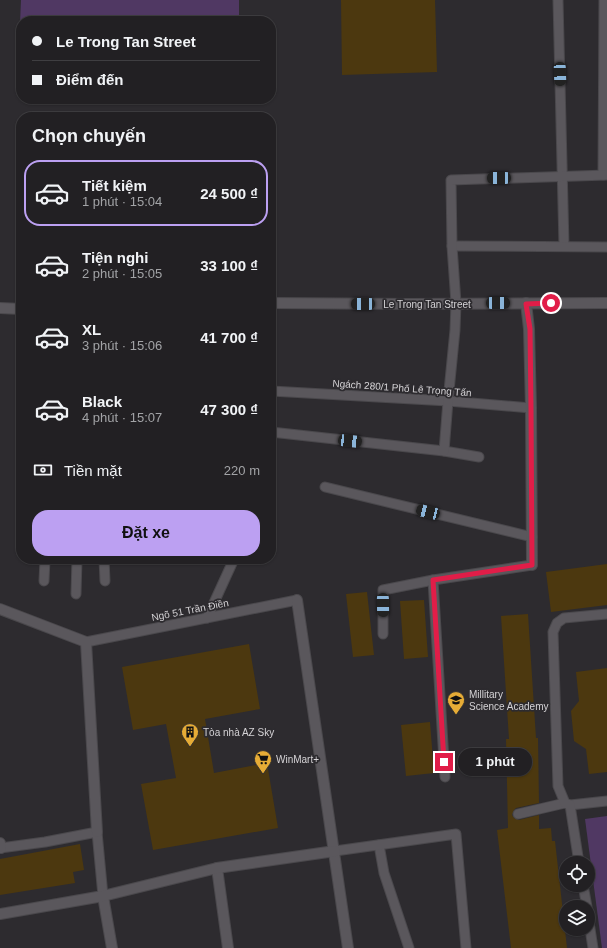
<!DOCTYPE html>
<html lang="vi">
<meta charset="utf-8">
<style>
:root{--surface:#222023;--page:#2e2d30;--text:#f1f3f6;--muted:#a2a3a6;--line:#3f3e41;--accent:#bca0f2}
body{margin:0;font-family:Arial,sans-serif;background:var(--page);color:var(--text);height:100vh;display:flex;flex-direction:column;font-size:15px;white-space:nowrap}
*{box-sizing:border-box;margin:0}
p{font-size:13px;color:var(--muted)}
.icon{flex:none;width:22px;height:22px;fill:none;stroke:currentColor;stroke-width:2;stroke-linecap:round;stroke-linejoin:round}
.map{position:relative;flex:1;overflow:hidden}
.sheet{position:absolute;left:16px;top:112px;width:260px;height:452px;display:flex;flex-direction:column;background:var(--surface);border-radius:16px;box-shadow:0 1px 3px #0004,0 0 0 1px var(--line)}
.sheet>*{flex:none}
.banner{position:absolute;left:16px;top:16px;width:260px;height:88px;border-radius:16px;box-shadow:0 1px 3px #0004,0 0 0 1px var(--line);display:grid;align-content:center;height:88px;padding:0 16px;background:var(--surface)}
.controls{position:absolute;left:559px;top:856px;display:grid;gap:8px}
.controls a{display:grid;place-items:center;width:36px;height:36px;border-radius:50%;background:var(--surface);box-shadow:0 1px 3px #0004,0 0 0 1px var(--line);font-size:20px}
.end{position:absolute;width:18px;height:18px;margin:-9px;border:5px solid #e11d48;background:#fff;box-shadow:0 0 0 2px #fff}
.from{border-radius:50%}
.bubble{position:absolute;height:28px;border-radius:14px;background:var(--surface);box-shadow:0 1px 3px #0004,0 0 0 1px var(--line);font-size:13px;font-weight:800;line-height:28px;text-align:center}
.car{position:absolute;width:12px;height:24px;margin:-12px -6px;border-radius:5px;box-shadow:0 0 3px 1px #0007;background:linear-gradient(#222 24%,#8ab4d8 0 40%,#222 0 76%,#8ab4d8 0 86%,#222 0)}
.banner b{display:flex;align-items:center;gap:14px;height:38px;font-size:15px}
.banner b+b{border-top:1px solid var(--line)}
.banner i{width:10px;height:10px;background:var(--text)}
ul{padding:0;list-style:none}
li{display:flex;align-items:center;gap:12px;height:66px;margin:0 8px 6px;padding:0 8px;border:2px solid transparent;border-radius:16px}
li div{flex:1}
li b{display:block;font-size:15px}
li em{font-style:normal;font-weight:800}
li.current{border-color:var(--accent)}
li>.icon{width:36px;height:36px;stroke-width:1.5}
h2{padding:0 16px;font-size:18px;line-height:48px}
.pay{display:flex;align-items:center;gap:10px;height:44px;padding:0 16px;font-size:15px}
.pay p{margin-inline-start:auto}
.primary-button{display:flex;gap:8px;margin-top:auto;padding:8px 16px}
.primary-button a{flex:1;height:46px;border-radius:16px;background:var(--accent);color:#111;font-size:16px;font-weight:800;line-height:46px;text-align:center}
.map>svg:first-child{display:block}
.green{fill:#503863}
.building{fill:#4c380f}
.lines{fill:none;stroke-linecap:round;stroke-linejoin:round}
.lane-casing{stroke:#4a484c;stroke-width:11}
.street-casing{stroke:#4a484c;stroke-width:12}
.secondary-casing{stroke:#4a484c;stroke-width:12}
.lane{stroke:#5a575c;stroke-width:9}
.street{stroke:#5a575c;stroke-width:10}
.secondary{stroke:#5a575c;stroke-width:10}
.route{stroke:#e11d48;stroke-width:5}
.labels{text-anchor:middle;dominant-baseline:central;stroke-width:3.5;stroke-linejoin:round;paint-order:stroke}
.street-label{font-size:10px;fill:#d4d2d5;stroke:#2d2b2f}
.poi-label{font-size:10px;fill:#d4d2d5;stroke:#2d2b2f;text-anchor:start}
</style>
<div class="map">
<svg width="607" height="948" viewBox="0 0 607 948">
<rect width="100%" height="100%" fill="#2d2b2f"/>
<g class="green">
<path d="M21,0H239V21H21V71H18Z"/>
<path d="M607,816V948H602L585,819Z"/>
</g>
<g class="building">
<path d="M341,0H435L437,72L342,75Z"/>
<path d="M607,564V605L551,612L546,572Z"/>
<path d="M367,592L374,655L353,657L346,594Z"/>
<path d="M424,600L428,657L404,659L400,601Z"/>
<path d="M528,614L536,738H538L539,803L516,808L514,810L512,815L514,818L519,820L539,815V829L551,828L552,841H555L567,948H511L497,830L508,828L506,739H509L501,616Z"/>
<path d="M249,644L260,709L205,719L214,773L267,763L278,828L153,850L141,784L176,778L166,724L133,730L122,667Z"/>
<path d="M607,668V772L589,774L586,749L574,741L571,711L579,701L576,672Z"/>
<path d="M430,722L434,773L406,776L401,725Z"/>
<path d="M80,844L84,870L73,872L75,883L0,895V859Z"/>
</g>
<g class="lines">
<g class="lane-casing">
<g id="lane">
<path d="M558,0L564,246"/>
<path d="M603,175L604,0"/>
<path d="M452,246L607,247"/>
<path d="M271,391L448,401L531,408"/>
<path d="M271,432L444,451L479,457"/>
<path d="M444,451L448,401L455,330L456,303L452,246L451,180L607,175"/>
<path d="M325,487L532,537"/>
<path d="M104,559L105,581"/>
<path d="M44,581L45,559"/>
<path d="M76,594L77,559"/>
<path d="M207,618L234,559"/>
<path d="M383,634V590L433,580"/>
<path d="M86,642L297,600"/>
<path d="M445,777L433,580L532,565"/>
<path d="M570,805L607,801"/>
<path d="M518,814L565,803"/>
<path d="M379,845L384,873L409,948"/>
<path d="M0,848L45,842L97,832L103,896"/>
<path d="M335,851L456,834L466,948"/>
<path d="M579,863L570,805L565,803L558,786L553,632L557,623L564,618L607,614"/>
<path d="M583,885L587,907"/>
<path d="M588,916L593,948"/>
</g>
</g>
<g class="street-casing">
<g id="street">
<path d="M526,303L529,329L531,408L532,565"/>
<path d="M297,600L348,948"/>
<path d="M0,609L86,642L97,832"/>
<path d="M0,843L1,848"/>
<path d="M217,868L228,948"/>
<path d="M103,896L112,948"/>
<path d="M0,914L103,896L217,868L335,851"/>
</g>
</g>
<g class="secondary-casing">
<g id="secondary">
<path d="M271,303L409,304L607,303"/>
<path d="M0,308L21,309"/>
</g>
</g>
<use href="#lane" class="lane"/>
<use href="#street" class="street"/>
<use href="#secondary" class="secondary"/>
</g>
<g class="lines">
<path class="route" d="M444,762L433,580L532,565L531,408L530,329L526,304L551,303"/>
</g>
<defs>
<g id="university-pin" transform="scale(0.9)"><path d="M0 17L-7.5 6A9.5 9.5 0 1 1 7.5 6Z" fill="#e6ac36" stroke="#2d2b2f"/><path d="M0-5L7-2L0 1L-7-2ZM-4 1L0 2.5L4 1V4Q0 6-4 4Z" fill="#111"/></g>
<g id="building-pin" transform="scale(0.9)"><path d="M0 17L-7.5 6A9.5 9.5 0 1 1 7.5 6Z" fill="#e6ac36" stroke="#2d2b2f"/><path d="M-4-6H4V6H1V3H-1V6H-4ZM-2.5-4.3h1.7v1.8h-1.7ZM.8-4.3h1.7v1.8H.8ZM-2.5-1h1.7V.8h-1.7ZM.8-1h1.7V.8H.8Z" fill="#111"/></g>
<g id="supermarket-pin" transform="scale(0.9)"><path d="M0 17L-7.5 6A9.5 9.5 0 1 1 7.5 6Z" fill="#e6ac36" stroke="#2d2b2f"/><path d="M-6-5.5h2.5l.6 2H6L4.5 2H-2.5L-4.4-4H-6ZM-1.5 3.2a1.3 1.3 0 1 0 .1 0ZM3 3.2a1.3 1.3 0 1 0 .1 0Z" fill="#111"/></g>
</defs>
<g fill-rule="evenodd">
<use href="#university-pin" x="456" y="700"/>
<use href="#building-pin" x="190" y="732"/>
<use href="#supermarket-pin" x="263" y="759"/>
</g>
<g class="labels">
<g class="street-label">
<text x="427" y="304">Le Trong Tan Street</text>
<text transform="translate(402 388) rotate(4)">Ngách 280/1 Phố Lê Trọng Tấn</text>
<text transform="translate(190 610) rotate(-11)">Ngõ 51 Trần Điền</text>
</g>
<g class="poi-label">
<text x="469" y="694">Millitary<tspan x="469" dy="12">Science Academy</tspan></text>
<text x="203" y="732">Tòa nhà AZ Sky</text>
<text x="276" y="759">WinMart+</text>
</g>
</g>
</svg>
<div class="controls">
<a><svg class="icon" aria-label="locate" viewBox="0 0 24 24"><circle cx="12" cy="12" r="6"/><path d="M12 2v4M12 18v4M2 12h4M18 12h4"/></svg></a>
<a><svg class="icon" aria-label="layers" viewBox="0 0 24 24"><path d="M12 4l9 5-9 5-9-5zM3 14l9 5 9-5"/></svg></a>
</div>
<i class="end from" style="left:551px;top:303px"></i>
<i class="end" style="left:444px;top:762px"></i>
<div class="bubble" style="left:458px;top:748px;width:74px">1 phút</div>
<i class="car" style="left:560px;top:74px;rotate:178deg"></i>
<i class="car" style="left:499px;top:178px;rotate:269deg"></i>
<i class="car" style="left:498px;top:303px;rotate:90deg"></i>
<i class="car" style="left:363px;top:304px;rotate:270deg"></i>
<i class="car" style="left:350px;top:441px;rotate:96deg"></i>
<i class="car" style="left:428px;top:512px;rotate:284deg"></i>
<i class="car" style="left:383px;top:605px;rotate:179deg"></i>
<div class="banner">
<b><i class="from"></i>Le Trong Tan Street</b>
<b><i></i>Điểm đến</b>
</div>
<section class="sheet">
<h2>Chọn chuyến</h2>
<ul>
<li class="current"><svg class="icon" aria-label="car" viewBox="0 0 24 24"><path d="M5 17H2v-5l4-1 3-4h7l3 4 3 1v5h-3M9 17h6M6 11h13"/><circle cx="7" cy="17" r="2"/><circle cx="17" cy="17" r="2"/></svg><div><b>Tiết kiệm</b><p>1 phút · 15:04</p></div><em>24 500 ₫</em></li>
<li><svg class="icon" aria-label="car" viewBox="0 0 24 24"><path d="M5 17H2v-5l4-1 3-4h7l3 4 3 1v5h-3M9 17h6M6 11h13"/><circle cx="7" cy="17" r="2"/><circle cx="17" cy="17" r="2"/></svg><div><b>Tiện nghi</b><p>2 phút · 15:05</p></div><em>33 100 ₫</em></li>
<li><svg class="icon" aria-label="car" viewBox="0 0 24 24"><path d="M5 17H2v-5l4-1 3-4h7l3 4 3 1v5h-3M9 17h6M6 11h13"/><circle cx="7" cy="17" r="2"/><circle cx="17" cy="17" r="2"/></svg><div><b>XL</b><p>3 phút · 15:06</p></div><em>41 700 ₫</em></li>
<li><svg class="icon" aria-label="car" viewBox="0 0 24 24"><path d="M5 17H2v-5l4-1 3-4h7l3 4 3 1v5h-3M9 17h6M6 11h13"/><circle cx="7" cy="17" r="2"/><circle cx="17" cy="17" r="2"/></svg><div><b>Black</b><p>4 phút · 15:07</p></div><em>47 300 ₫</em></li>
</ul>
<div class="pay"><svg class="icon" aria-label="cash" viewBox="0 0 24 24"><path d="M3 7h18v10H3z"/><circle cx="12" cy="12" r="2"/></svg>Tiền mặt<p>220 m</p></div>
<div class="primary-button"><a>Đặt xe</a></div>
</section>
</div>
